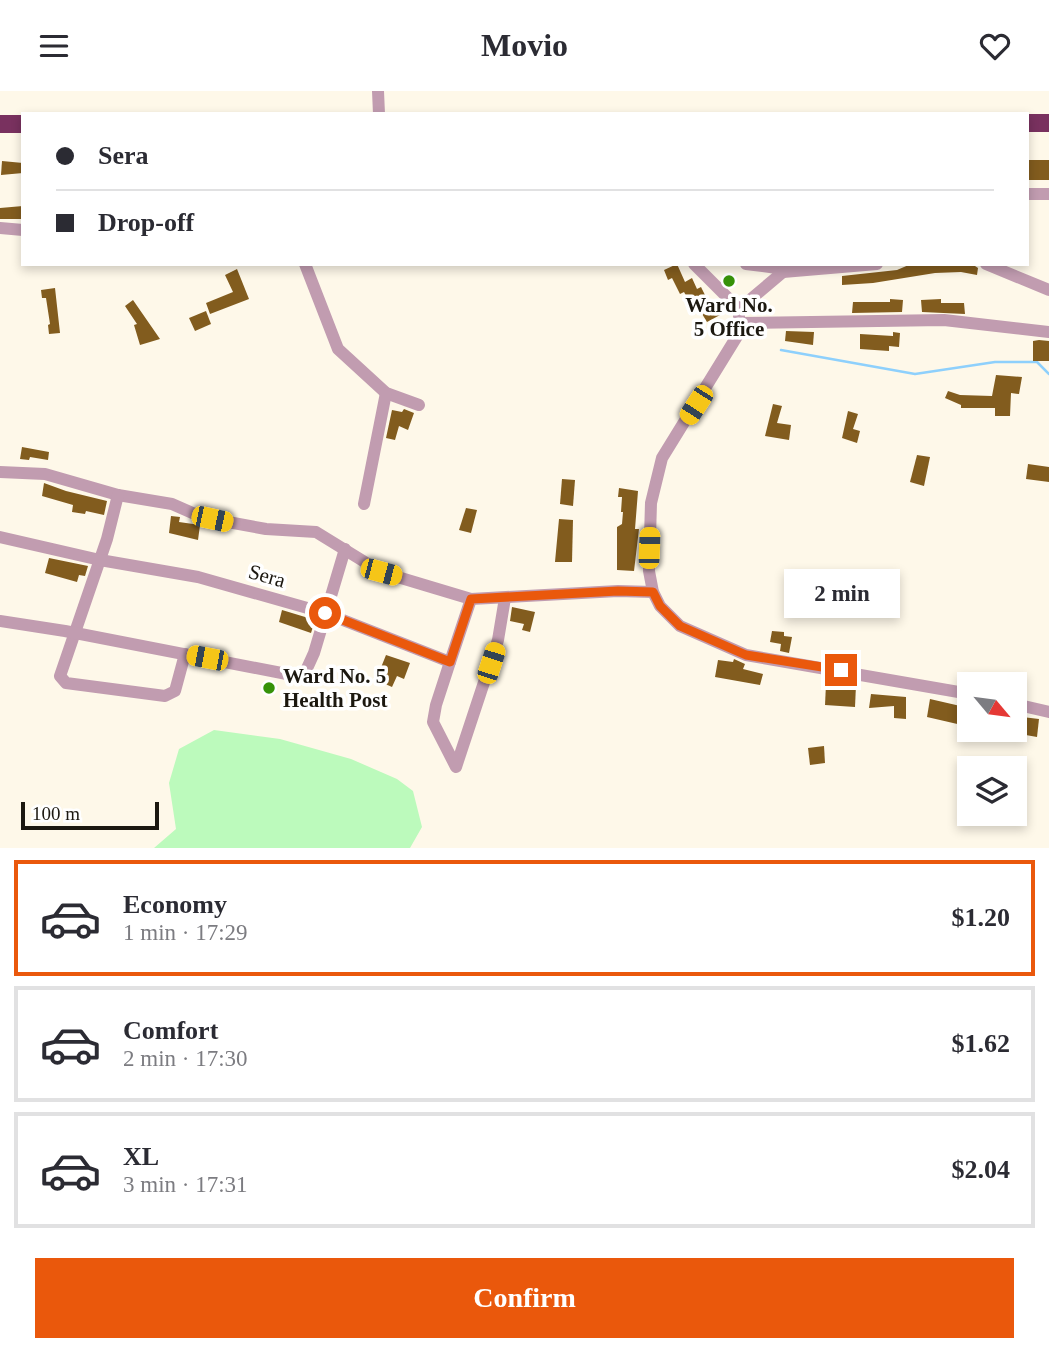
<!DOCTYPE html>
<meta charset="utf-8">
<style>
:root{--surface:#fff;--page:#f7f7f7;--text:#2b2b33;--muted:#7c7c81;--line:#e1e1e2;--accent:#ea580c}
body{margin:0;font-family:"Times New Roman",serif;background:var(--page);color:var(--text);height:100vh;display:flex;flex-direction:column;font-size:26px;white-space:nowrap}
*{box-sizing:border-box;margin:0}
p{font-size:23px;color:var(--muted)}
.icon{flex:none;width:38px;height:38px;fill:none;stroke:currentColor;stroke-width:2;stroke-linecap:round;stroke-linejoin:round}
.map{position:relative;height:757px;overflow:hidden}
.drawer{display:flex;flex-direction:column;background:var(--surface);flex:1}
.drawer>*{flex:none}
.guide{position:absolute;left:21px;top:21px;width:1008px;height:154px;border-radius:0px;box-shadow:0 4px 10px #0003;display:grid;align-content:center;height:154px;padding:0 35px;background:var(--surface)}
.needle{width:46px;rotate:119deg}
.tools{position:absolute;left:957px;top:581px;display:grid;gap:14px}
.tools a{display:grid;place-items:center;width:70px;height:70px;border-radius:0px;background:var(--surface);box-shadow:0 4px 10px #0003;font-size:35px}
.scale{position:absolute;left:21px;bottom:18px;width:138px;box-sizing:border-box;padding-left:7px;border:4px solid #1c1810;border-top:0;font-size:19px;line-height:24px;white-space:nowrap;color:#1c1810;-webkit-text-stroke:5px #fff;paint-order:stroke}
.end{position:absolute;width:32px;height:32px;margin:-16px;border:9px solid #ea580c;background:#fff;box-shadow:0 0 0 4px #fff}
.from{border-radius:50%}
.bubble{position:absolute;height:49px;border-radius:0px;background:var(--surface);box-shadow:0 4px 10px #0003;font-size:23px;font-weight:700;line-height:49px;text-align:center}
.car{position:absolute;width:21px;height:42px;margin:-21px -10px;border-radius:9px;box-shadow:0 0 5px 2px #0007;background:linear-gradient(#f5c518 24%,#345 0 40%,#f5c518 0 76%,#345 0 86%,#f5c518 0)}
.guide b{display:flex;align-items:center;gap:24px;height:66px;font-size:26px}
.guide b+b{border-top:2px solid var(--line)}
.guide i{width:18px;height:18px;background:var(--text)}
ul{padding:12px 0 0;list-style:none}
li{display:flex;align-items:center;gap:21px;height:116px;margin:0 14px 10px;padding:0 21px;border:4px solid var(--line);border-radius:0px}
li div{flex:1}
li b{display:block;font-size:26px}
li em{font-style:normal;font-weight:700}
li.active{border-color:var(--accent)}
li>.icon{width:63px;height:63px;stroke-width:1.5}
.cta{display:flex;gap:14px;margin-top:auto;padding:14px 35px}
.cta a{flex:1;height:80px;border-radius:0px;background:var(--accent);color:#fff;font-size:28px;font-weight:700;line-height:80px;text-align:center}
header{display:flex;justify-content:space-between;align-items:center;height:91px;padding:0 35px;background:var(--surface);font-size:32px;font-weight:700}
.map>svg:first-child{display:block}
.green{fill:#bcfabc}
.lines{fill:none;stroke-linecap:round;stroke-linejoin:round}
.stream{stroke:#8ed0fc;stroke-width:2.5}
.building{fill:#825c1e}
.minor{stroke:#c19cb0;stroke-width:12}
.highway{stroke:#79315f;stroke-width:18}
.route{stroke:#ea580c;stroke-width:9}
.poi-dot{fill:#369209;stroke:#fff;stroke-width:2.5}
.labels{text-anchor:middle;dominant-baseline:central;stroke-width:7;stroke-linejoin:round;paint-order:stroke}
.poi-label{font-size:21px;font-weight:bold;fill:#1c1810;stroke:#fff}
.street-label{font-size:21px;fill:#1c1810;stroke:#fff}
</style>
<header><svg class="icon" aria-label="menu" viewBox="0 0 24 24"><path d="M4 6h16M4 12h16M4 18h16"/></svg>Movio<svg class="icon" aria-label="heart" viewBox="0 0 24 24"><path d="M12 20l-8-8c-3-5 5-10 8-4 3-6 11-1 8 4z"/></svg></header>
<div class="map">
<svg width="1049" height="757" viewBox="0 0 1049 757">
<rect width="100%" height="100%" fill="#fef8e9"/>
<path class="green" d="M214,639L280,648L351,668L397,688L413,700L422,736L410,757H154L176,738L169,692L179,658Z"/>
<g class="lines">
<path class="stream" d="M781,259L915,283L995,271H1037L1049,283"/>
</g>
<g class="building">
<rect x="1027" y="69" width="22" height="20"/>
<path d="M2,70L23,72V82L1,84Z"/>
<path d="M23,115V128H0V117Z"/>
<path d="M677,173L685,191L692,187L697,198L701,196L708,210L711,209L720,224L707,231L693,208L689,210L684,201L680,203L672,187L668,189L664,179Z"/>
<path d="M911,173H972L978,177L977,184L961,181L935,182L873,192L842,194V185L897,179Z"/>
<path d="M237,178L249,208L210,223L206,212L233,201L225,184Z"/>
<path d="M55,197L60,242L49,243L48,234L50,233L46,207H42L41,199Z"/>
<path d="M890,208L903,209L902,221L852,222L853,211H890Z"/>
<path d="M941,208V212H964L965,223L922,221L921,209Z"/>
<path d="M133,209L160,248L140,254L134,234L137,233L125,215Z"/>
<path d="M206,220L211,233L195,240L189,227Z"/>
<path d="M786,240L814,241L813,254L785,250Z"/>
<path d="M893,241L900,242L899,256L889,255V260L860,258V243L893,245Z"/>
<path d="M1039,249L1049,250V270H1033V250Z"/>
<path d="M996,284L1022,286L1019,303L1011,302L1010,325H995V317H961V314L945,307L948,300L960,304L992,305Z"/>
<path d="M773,313L782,315L777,332L791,334L789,349L765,345Z"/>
<path d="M404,318L414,322L408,339L399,335L395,349L386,347L392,319L402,321Z"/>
<path d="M848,320L858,323L853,338L860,340L857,352L842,347Z"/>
<path d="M22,356L49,361L48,369L30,366L29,369L20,368Z"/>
<path d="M917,364L930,366L924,395L910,391Z"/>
<path d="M1028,373L1049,376V391L1026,388Z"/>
<path d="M562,388L575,389L573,415L560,413Z"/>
<path d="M44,392L66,400L107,410L104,424L86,420L85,423L72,421L73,414L42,405Z"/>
<path d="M619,397L638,400L635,438H639L634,480L617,479V436L622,433L623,421H621L622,406H618Z"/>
<path d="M466,417L477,419L471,442L459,439Z"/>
<path d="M171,425L180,426L179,431L200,434L198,449L169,442Z"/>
<path d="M559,428L573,429L572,471H555Z"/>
<path d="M49,467L88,475L85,485L79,484L77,491L45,482Z"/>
<path d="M512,516L535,521L530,541L522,539L524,533L510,530Z"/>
<path d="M282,519L315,529L311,542L279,531Z"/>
<path d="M772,540L784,541V545L792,546L789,562L780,560L781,553L770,551Z"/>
<path d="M386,564L410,572L404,588L397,585L392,596L383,592L387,581L380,579Z"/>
<path d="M734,568L745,573L743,578L763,583L760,594L715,586L718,569L733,571Z"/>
<path d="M826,593L856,594L855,616L825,614Z"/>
<path d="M871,603L906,606V628L894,627V615L869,617Z"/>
<path d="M930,608L969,617L966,635L927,626Z"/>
<path d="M1015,625L1039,628L1037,646L1015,642Z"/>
<path d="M824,655L825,672L810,674L808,657Z"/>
</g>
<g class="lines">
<g class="minor">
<path d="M378,0L379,23"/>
<path d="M1027,103H1049"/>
<path d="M0,137L23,139"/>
<path d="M305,173L338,258L386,302L419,314"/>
<path d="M694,173L739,218V242L662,367L651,412L649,480L653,501L660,515L680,535L746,564L970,603"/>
<path d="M746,173L777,177L783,181L877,173"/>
<path d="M986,173L1049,199"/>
<path d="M739,218L783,181"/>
<path d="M739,232L944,229L1049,241"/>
<path d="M0,381L45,383L118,404L172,413L197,424L228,431L266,438L316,441L381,481L471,508L618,500L653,501"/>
<path d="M118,404L107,448L60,585L66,592L165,605L175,600L185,563"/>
<path d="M364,413L386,302"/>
<path d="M0,446L100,469L198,486L325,522L450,571L471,508"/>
<path d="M0,530L65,540L297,585L304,584L314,562L345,458"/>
<path d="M450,571L436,614L433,631L456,676L498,549L505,507"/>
<path d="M1015,613L1049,621"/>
</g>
<g class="highway">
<path d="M1027,32H1049"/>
<path d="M0,33H23"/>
</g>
</g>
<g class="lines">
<path class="route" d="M325,522L450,571L471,508L618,500L653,501L660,515L680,535L746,564L841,579"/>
</g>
<g class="poi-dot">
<circle cx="729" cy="190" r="7"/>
<circle cx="269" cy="597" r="7"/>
</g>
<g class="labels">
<g class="poi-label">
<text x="729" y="214">Ward No.<tspan x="729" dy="24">5 Office</tspan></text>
<text x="283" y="585" text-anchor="start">Ward No. 5<tspan x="283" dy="24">Health Post</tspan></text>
</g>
<g class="street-label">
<text transform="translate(267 485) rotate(16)">Sera</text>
</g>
</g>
</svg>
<div class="tools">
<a><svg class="needle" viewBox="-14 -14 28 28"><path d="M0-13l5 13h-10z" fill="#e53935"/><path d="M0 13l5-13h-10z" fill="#7c7c81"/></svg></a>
<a><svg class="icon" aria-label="layers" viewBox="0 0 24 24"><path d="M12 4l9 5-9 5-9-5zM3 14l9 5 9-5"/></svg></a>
</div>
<div class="scale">100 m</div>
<i class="end from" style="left:325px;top:522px"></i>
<i class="end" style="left:841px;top:579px"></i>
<div class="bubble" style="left:784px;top:478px;width:116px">2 min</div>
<i class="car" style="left:696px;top:314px;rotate:213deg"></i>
<i class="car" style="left:212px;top:428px;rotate:102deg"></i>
<i class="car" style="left:649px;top:457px;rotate:2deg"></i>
<i class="car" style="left:381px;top:481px;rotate:105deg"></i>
<i class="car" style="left:207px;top:567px;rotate:281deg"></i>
<i class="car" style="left:491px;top:572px;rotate:18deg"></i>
<div class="guide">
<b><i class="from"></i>Sera</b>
<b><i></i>Drop-off</b>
</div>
</div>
<section class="drawer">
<ul>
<li class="active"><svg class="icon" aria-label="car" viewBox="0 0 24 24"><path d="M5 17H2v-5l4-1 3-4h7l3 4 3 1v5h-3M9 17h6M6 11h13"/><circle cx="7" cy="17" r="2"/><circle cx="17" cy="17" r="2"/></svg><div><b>Economy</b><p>1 min · 17:29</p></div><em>$1.20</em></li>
<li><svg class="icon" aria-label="car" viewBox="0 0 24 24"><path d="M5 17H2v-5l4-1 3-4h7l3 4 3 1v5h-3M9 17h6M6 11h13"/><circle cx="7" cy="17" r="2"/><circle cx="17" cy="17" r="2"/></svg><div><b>Comfort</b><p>2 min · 17:30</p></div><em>$1.62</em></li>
<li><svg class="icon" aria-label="car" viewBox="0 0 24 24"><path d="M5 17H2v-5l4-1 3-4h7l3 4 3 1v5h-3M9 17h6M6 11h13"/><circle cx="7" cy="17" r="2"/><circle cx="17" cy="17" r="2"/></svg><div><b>XL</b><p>3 min · 17:31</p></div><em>$2.04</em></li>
</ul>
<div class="cta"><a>Confirm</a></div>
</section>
